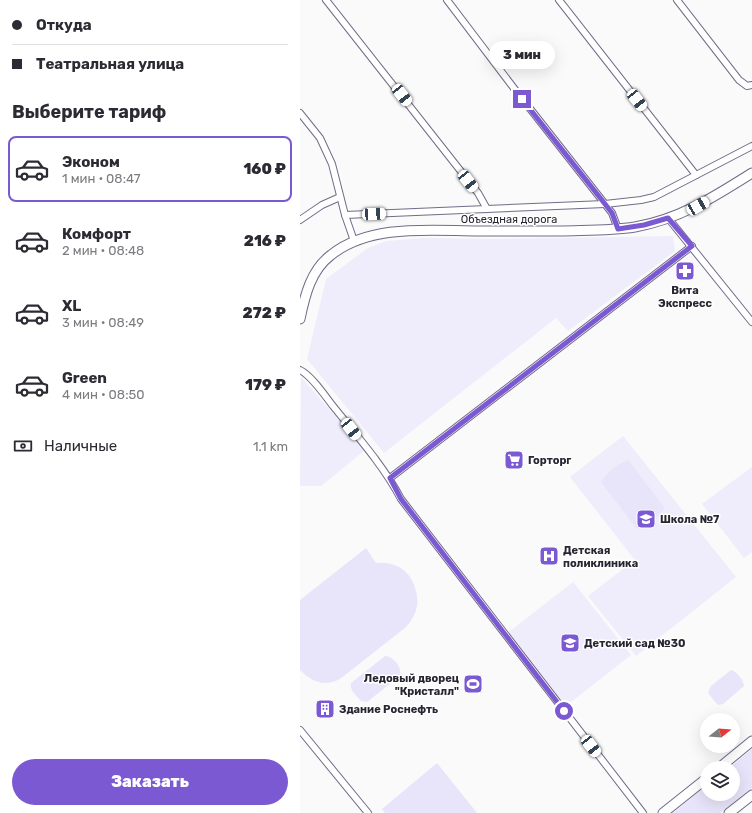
<!DOCTYPE html>
<html lang="ru">
<meta charset="utf-8">
<style>
:root{--surface:#fff;--page:#f7f7f7;--text:#2b2b33;--muted:#7c7c81;--line:#e1e1e2;--accent:#7b59d3}
body{margin:0;font-family:Rubik,sans-serif;background:var(--page);color:var(--text);height:100vh;display:flex;flex-direction:column;font-size:15px;white-space:nowrap}
*{box-sizing:border-box;margin:0}
p{font-size:13px;color:var(--muted)}
.icon{flex:none;width:22px;height:22px;fill:none;stroke:currentColor;stroke-width:2;stroke-linecap:round;stroke-linejoin:round}
.map{position:relative;flex:1;overflow:hidden}
.panel{display:flex;flex-direction:column;background:var(--surface);width:300px}
.panel>*{flex:none}
.hud{display:grid;align-content:center;height:88px;padding:0 12px;background:var(--surface)}
.needle{width:26px;rotate:73deg}
.fabs{position:absolute;left:400px;top:713px;display:grid;gap:8px}
.fabs a{display:grid;place-items:center;width:40px;height:40px;border-radius:50%;background:var(--surface);box-shadow:0 4px 16px #0002;font-size:20px}
.end{position:absolute;width:18px;height:18px;margin:-9px;border:5px solid #7b59d3;background:#fff;box-shadow:0 0 0 2px #fff}
.from{border-radius:50%}
.bubble{position:absolute;height:28px;border-radius:14px;background:var(--surface);box-shadow:0 4px 16px #0002;font-size:13px;font-weight:800;line-height:28px;text-align:center}
.car{position:absolute;width:12px;height:24px;margin:-12px -6px;border-radius:5px;box-shadow:0 0 3px 1px #0007;background:linear-gradient(#fff 24%,#345 0 40%,#fff 0 76%,#345 0 86%,#fff 0)}
.hud b{display:flex;align-items:center;gap:14px;height:38px;font-size:15px}
.hud b+b{border-top:1px solid var(--line)}
.hud i{width:10px;height:10px;background:var(--text)}
ul{padding:0;list-style:none}
li{display:flex;align-items:center;gap:12px;height:66px;margin:0 8px 6px;padding:0 4px;border:2px solid transparent;border-radius:8px}
li div{flex:1}
li b{display:block;font-size:15px}
li em{font-style:normal;font-weight:800}
li.on{border-color:var(--accent)}
li>.icon{width:36px;height:36px;stroke-width:1.5}
h2{padding:0 12px;font-size:18px;line-height:48px}
.pay{display:flex;align-items:center;gap:10px;height:44px;padding:0 12px;font-size:15px}
.pay p{margin-inline-start:auto}
.cta{display:flex;gap:8px;margin-top:auto;padding:8px 12px}
.cta a{flex:1;height:46px;border-radius:24px;background:var(--accent);color:#fff;font-size:16px;font-weight:800;line-height:46px;text-align:center}
main{display:flex;flex:1;min-height:0}
.map>svg:first-child{display:block}
.built{fill:#efecfc}
.green{fill:#e8e5fa}
.lines{fill:none;stroke-linecap:round;stroke-linejoin:round}
.street-casing{stroke:#706c88;stroke-width:8}
.secondary-casing{stroke:#706c88;stroke-width:11}
.street{stroke:#fff;stroke-width:6}
.secondary{stroke:#fff;stroke-width:9}
.route{stroke:#7b59d3;stroke-width:5}
.labels{text-anchor:middle;dominant-baseline:central;stroke-width:3;stroke-linejoin:round;paint-order:stroke}
.street-label{font-size:11px;fill:#282632;stroke:#fff}
.poi-label{font-size:11px;font-weight:bold;fill:#282632;stroke:#fff;text-anchor:start}
</style>
<main>
<section class="panel">
<div class="hud">
<b><i class="from"></i>Откуда</b>
<b><i></i>Театральная улица</b>
</div>
<h2>Выберите тариф</h2>
<ul>
<li class="on"><svg class="icon" aria-label="car" viewBox="0 0 24 24"><path d="M5 17H2v-5l4-1 3-4h7l3 4 3 1v5h-3M9 17h6M6 11h13"/><circle cx="7" cy="17" r="2"/><circle cx="17" cy="17" r="2"/></svg><div><b>Эконом</b><p>1 мин · 08:47</p></div><em>160 ₽</em></li>
<li><svg class="icon" aria-label="car" viewBox="0 0 24 24"><path d="M5 17H2v-5l4-1 3-4h7l3 4 3 1v5h-3M9 17h6M6 11h13"/><circle cx="7" cy="17" r="2"/><circle cx="17" cy="17" r="2"/></svg><div><b>Комфорт</b><p>2 мин · 08:48</p></div><em>216 ₽</em></li>
<li><svg class="icon" aria-label="car" viewBox="0 0 24 24"><path d="M5 17H2v-5l4-1 3-4h7l3 4 3 1v5h-3M9 17h6M6 11h13"/><circle cx="7" cy="17" r="2"/><circle cx="17" cy="17" r="2"/></svg><div><b>XL</b><p>3 мин · 08:49</p></div><em>272 ₽</em></li>
<li><svg class="icon" aria-label="car" viewBox="0 0 24 24"><path d="M5 17H2v-5l4-1 3-4h7l3 4 3 1v5h-3M9 17h6M6 11h13"/><circle cx="7" cy="17" r="2"/><circle cx="17" cy="17" r="2"/></svg><div><b>Green</b><p>4 мин · 08:50</p></div><em>179 ₽</em></li>
</ul>
<div class="pay"><svg class="icon" aria-label="cash" viewBox="0 0 24 24"><path d="M3 7h18v10H3z"/><circle cx="12" cy="12" r="2"/></svg>Наличные<p>1.1 km</p></div>
<div class="cta"><a>Заказать</a></div>
</section>
<div class="map">
<svg width="452" height="813" viewBox="0 0 452 813">
<rect width="100%" height="100%" fill="#fafafa"/>
<g class="built">
<path d="M373,236L375,251L268,331L256,318L84,453L7,359L26,279L68,248L86,241L124,238L188,239Z"/>
<path d="M1,377L65,450L21,486H0Z"/>
<path d="M323,436L436,577L336,656L288,596L335,560L270,477Z"/>
<path d="M452,467V552L444,558L402,504Z"/>
<path d="M273,582L331,655L266,706L209,632Z"/>
</g>
<g class="green">
<path d="M328,460L365,508C356,519 349,524 337,529L301,482C308,471 316,465 328,460Z"/>
<path d="M66,548L76,563C99,561 114,574 117,596C117,599 118,603 117,605C116,614 111,621 106,627L40,679C24,687 12,682 0,670V600Z"/>
<path d="M85,656C93,656 103,668 100,676L67,702L61,701C57,696 49,690 51,683Z"/>
<path d="M431,670C436,671 444,680 444,686L423,704L419,705L416,703L408,693L411,686Z"/>
<path d="M452,749V788L420,813H373L407,785V794H433V768H429Z"/>
<path d="M137,763L177,813H85L82,809Z"/>
</g>
<g class="lines">
<g class="street-casing">
<g id="street">
<path d="M26,0L178,193L187,209"/>
<path d="M147,0L213,87L305,204L312,213L318,229"/>
<path d="M259,0L396,175"/>
<path d="M377,0L439,80L447,86L452,85"/>
<path d="M0,113L20,138L32,164L45,215L54,241"/>
<path d="M45,215L305,204L341,200L354,197L452,146"/>
<path d="M368,218L452,322"/>
<path d="M0,220L22,205L40,197"/>
<path d="M0,370C12,376 25,396 33,406C57,436 83,465 101,499L343,813"/>
<path d="M90,478L392,246"/>
<path d="M0,730L68,813"/>
</g>
</g>
<g class="secondary-casing">
<g id="secondary">
<path d="M0,319C5,295 11,270 31,255C71,223 133,231 180,231C207,231 233,231 259,231C284,230 310,231 335,227C380,219 414,197 452,173"/>
<path d="M419,768L452,741"/>
<path d="M363,813L407,778"/>
<path d="M429,813L452,795"/>
</g>
</g>
<use href="#street" class="street"/>
<use href="#secondary" class="secondary"/>
</g>
<g class="lines">
<path class="route" d="M222,99L305,204L312,213L318,229L344,225L368,218L392,246L90,478L101,499L264,711"/>
</g>
<defs>
<g id="pharmacy-square" transform="scale(1)"><rect x="-9" y="-9" width="18" height="18" rx="4" fill="#7b59d3" stroke="#fff"/><path d="M-2-6h4v4h4v4h-4v4h-4v-4h-4v-4h4Z" fill="#fff"/></g>
<g id="supermarket-square" transform="scale(1)"><rect x="-9" y="-9" width="18" height="18" rx="4" fill="#7b59d3" stroke="#fff"/><path d="M-6-5.5h2.5l.6 2H6L4.5 2H-2.5L-4.4-4H-6ZM-1.5 3.2a1.3 1.3 0 1 0 .1 0ZM3 3.2a1.3 1.3 0 1 0 .1 0Z" fill="#fff"/></g>
<g id="school-square" transform="scale(1)"><rect x="-9" y="-9" width="18" height="18" rx="4" fill="#7b59d3" stroke="#fff"/><path d="M0-5L7-2L0 1L-7-2ZM-4 1L0 2.5L4 1V4Q0 6-4 4Z" fill="#fff"/></g>
<g id="hospital-square" transform="scale(1)"><rect x="-9" y="-9" width="18" height="18" rx="4" fill="#7b59d3" stroke="#fff"/><path d="M-5-5h3v3.5h4V-5h3V5h-3V1.5h-4V5h-3Z" fill="#fff"/></g>
<g id="stadium-square" transform="scale(1)"><rect x="-9" y="-9" width="18" height="18" rx="4" fill="#7b59d3" stroke="#fff"/><path d="M0-5a6.5 5 0 1 0 0 10a6.5 5 0 1 0 0-10ZM-3.5-1.8h7v3.6h-7Z" fill="#fff"/></g>
<g id="building-square" transform="scale(1)"><rect x="-9" y="-9" width="18" height="18" rx="4" fill="#7b59d3" stroke="#fff"/><path d="M-4-6H4V6H1V3H-1V6H-4ZM-2.5-4.3h1.7v1.8h-1.7ZM.8-4.3h1.7v1.8H.8ZM-2.5-1h1.7V.8h-1.7ZM.8-1h1.7V.8H.8Z" fill="#fff"/></g>
</defs>
<g fill-rule="evenodd">
<use href="#pharmacy-square" x="385" y="271"/>
<use href="#supermarket-square" x="214" y="460"/>
<use href="#school-square" x="346" y="519"/>
<use href="#hospital-square" x="249" y="556"/>
<use href="#school-square" x="270" y="643"/>
<use href="#stadium-square" x="173" y="684"/>
<use href="#building-square" x="25" y="709"/>
</g>
<g class="labels">
<g class="street-label">
<text x="209" y="219">Объездная дорога</text>
</g>
<g class="poi-label">
<text x="385" y="290" text-anchor="middle">Вита<tspan x="385" dy="13">Экспресс</tspan></text>
<text x="228" y="460">Горторг</text>
<text x="360" y="519">Школа №7</text>
<text x="263" y="550">Детская<tspan x="263" dy="13">поликлиника</tspan></text>
<text x="284" y="643">Детский сад №30</text>
<text x="159" y="678" text-anchor="end">Ледовый дворец<tspan x="159" dy="13">"Кристалл"</tspan></text>
<text x="39" y="709">Здание Роснефть</text>
</g>
</g>
</svg>
<div class="fabs">
<a><svg class="needle" viewBox="-14 -14 28 28"><path d="M0-13l5 13h-10z" fill="#e53935"/><path d="M0 13l5-13h-10z" fill="#7c7c81"/></svg></a>
<a><svg class="icon" aria-label="layers" viewBox="0 0 24 24"><path d="M12 4l9 5-9 5-9-5zM3 14l9 5 9-5"/></svg></a>
</div>
<i class="end from" style="left:264px;top:711px"></i>
<i class="end" style="left:222px;top:99px"></i>
<div class="bubble" style="left:189px;top:41px;width:66px">3 мин</div>
<i class="car" style="left:102px;top:95px;rotate:142deg"></i>
<i class="car" style="left:337px;top:100px;rotate:142deg"></i>
<i class="car" style="left:168px;top:181px;rotate:142deg"></i>
<i class="car" style="left:398px;top:206px;rotate:60deg"></i>
<i class="car" style="left:74px;top:214px;rotate:87deg"></i>
<i class="car" style="left:51px;top:429px;rotate:142deg"></i>
<i class="car" style="left:291px;top:746px;rotate:142deg"></i>
</div>
</main>
